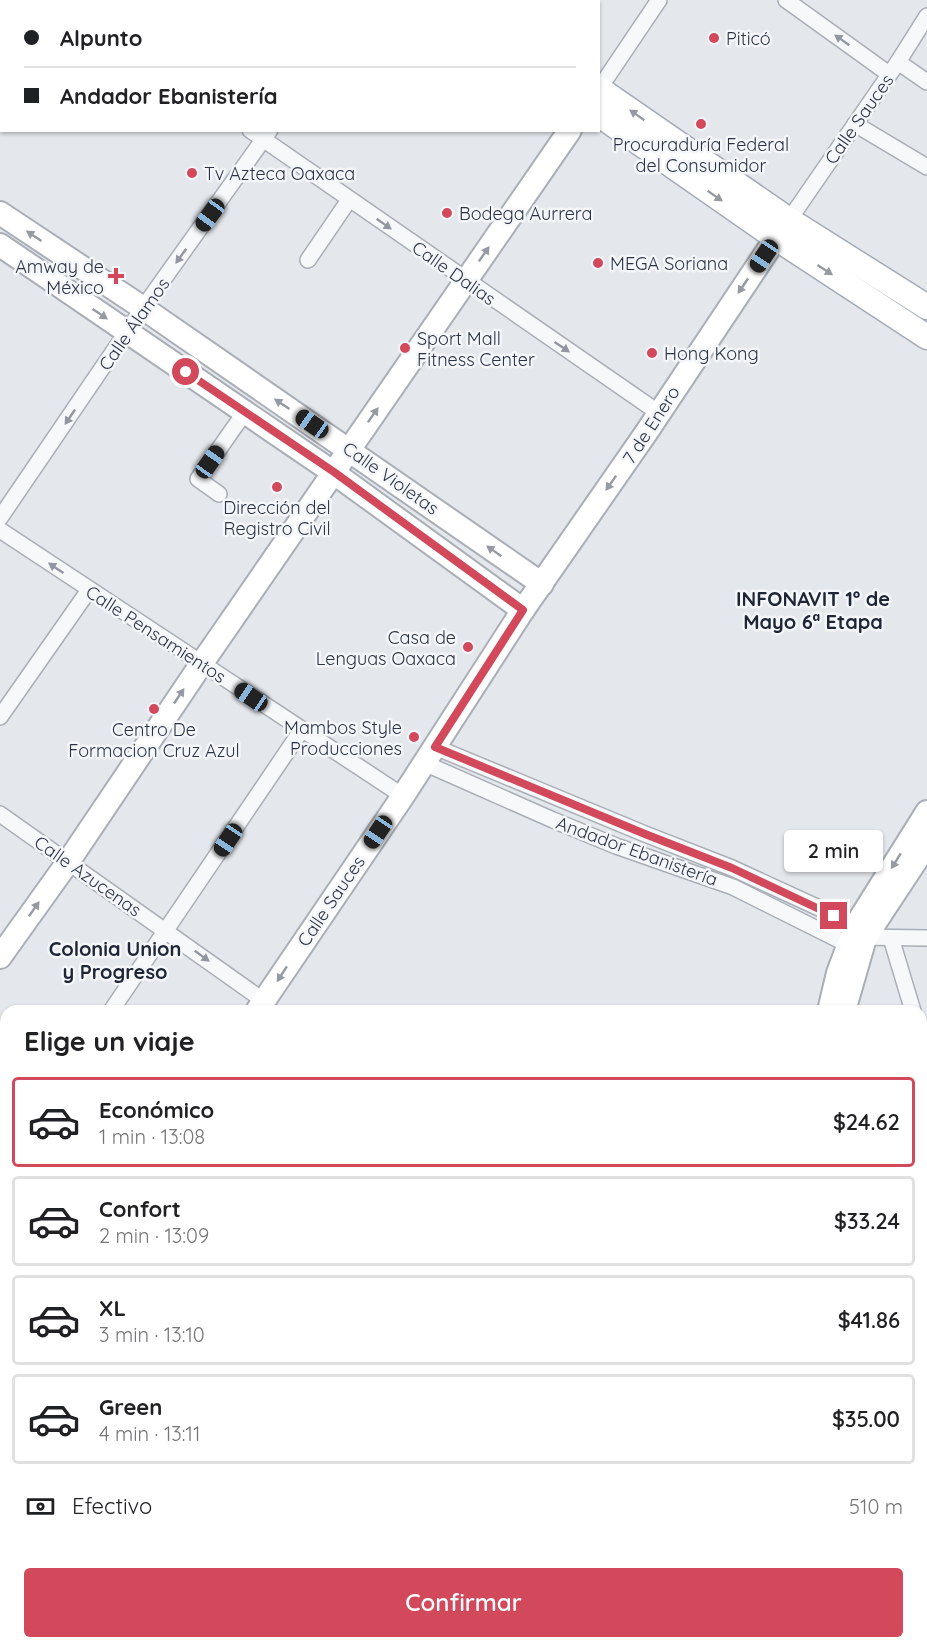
<!DOCTYPE html>
<html lang="es">
<meta charset="utf-8">
<style>
:root{--surface:#fff;--page:#f6f6f6;--text:#202124;--muted:#757577;--line:#e0e0e0;--accent:#d1495b}
body{margin:0;font-family:Quicksand,sans-serif;background:var(--page);color:var(--text);height:100vh;display:flex;flex-direction:column;font-size:22px;white-space:nowrap}
*{box-sizing:border-box;margin:0}
p{font-size:20px;color:var(--muted)}
.icon{flex:none;width:33px;height:33px;fill:none;stroke:currentColor;stroke-width:2;stroke-linecap:round;stroke-linejoin:round}
.map{position:relative;flex:1;overflow:hidden}
.side{position:absolute;left:0px;top:1005px;width:927px;height:644px;display:flex;flex-direction:column;background:var(--surface);border-radius:18px 18px 0 0;box-shadow:0 2px 4px #0004}
.side>*{flex:none}
.guide{position:absolute;left:0px;top:0px;width:600px;height:132px;box-shadow:0 2px 4px #0004;display:grid;align-content:center;height:132px;padding:0 24px;background:var(--surface)}
.end{position:absolute;width:27px;height:27px;margin:-14px;border:8px solid #d1495b;background:#fff;box-shadow:0 0 0 3px #fff}
.from{border-radius:50%}
.bubble{position:absolute;height:42px;border-radius:6px;background:var(--surface);box-shadow:0 2px 4px #0004;font-size:20px;font-weight:600;line-height:42px;text-align:center}
.car{position:absolute;width:18px;height:36px;margin:-18px -9px;border-radius:8px;box-shadow:0 0 4px 2px #0007;background:linear-gradient(#222 24%,#8ab4d8 0 40%,#222 0 76%,#8ab4d8 0 86%,#222 0)}
.guide b{display:flex;align-items:center;gap:21px;height:57px;font-size:22px}
.guide b+b{border-top:2px solid var(--line)}
.guide i{width:15px;height:15px;background:var(--text)}
ul{padding:0;list-style:none}
li{display:flex;align-items:center;gap:18px;height:90px;margin:0 12px 9px;padding:0 12px;border:3px solid var(--line);border-radius:6px}
li div{flex:1}
li b{display:block;font-size:22px}
li em{font-style:normal;font-weight:600}
li.on{border-color:var(--accent)}
li>.icon{width:54px;height:54px;stroke-width:1.5}
h2{padding:0 24px;font-size:27px;line-height:72px}
.pay{display:flex;align-items:center;gap:15px;height:66px;padding:0 24px;font-size:22px}
.pay p{margin-inline-start:auto}
.button{display:flex;gap:12px;margin-top:auto;padding:12px 24px}
.button a{flex:1;height:69px;border-radius:6px;background:var(--accent);color:#fff;font-size:24px;font-weight:600;line-height:69px;text-align:center}
.map>svg:first-child{display:block}
.lines{fill:none;stroke-linecap:round;stroke-linejoin:round}
.street-casing{stroke:#a9aeb7;stroke-width:18}
.secondary-casing{stroke:#a9aeb7;stroke-width:26}
.primary-casing{stroke:#a3abb8;stroke-width:27}
.street{stroke:#f7f8fa;stroke-width:15}
.secondary{stroke:#fff;stroke-width:22}
.primary{stroke:#fff;stroke-width:24}
.oneway{fill:#9196a0}
.oneway2{fill:#959aa2}
.route{stroke:#d1495b;stroke-width:8}
.poi-dot{fill:#d1495b;stroke:#f4f6f9;stroke-width:2}
.labels{text-anchor:middle;dominant-baseline:central;stroke-width:5;stroke-linejoin:round;paint-order:stroke}
.poi-label{font-size:18px;fill:#2b3445;stroke:#f4f6f9;text-anchor:start}
.street-label{font-size:18px;fill:#2b3445;stroke:#f4f6f9}
.neighbourhood-label{font-size:20px;font-weight:bold;fill:#1d2536;stroke:#f4f6f9}
</style>
<div class="map">
<svg width="927" height="1648" viewBox="0 0 927 1648">
<rect width="100%" height="100%" fill="#e4e7ec"/>
<g class="lines">
<g class="street-casing">
<g id="street">
<path d="M786,0L889,74"/>
<path d="M360,2L361,0"/>
<path d="M494,2L495,0"/>
<path d="M898,62L927,82"/>
<path d="M599,89L659,0"/>
<path d="M855,124L927,167"/>
<path d="M250,130L659,413"/>
<path d="M789,220L898,62L927,16"/>
<path d="M308,260L349,200"/>
<path d="M219,494L198,479L245,412"/>
<path d="M0,518L143,308L270,130"/>
<path d="M0,530L403,796"/>
<path d="M0,717L89,590"/>
<path d="M435,747L645,834L732,868L856,925"/>
<path d="M424,763L553,820L616,846L733,887L847,944"/>
<path d="M0,814L264,1001"/>
<path d="M858,937L927,938"/>
<path d="M891,938L913,1011"/>
<path d="M111,1011L301,731"/>
<path d="M921,1039L927,1060"/>
<path d="M921,1134L927,1133"/>
<path d="M921,1153L927,1171"/>
<path d="M0,1172L6,1163"/>
<path d="M0,1370L6,1360"/>
<path d="M921,1430H927"/>
<path d="M0,1645L6,1635"/>
<path d="M371,1648L374,1642"/>
<path d="M532,1648L535,1642"/>
</g>
</g>
<g class="secondary-casing">
<g id="secondary">
<path d="M50,2L51,0"/>
<path d="M76,2L77,0"/>
<path d="M0,73L2,70"/>
<path d="M0,109L2,107"/>
<path d="M0,213L143,308L542,584"/>
<path d="M0,245L334,473L523,610"/>
<path d="M0,957L68,862L202,663L570,130"/>
<path d="M257,1011L403,796L523,610L646,433L786,223"/>
<path d="M829,1011L838,973L856,925L927,812"/>
<path d="M844,1011L865,938L927,844"/>
<path d="M0,1213L6,1215"/>
<path d="M921,1286H927"/>
<path d="M0,1520L6,1523"/>
<path d="M245,1642L257,1648"/>
<path d="M211,1648L215,1642"/>
</g>
</g>
<g class="primary-casing">
<g id="primary">
<path d="M435,0L437,2"/>
<path d="M474,0L476,2"/>
<path d="M598,88L789,220L927,307"/>
<path d="M598,114L776,238L927,337"/>
</g>
</g>
<use href="#street" class="street"/>
<use href="#secondary" class="secondary"/>
<use href="#primary" class="primary"/>
</g>
<defs><path id="oneway-solid" d="M-6-.8H1V-3.2L6.5 0L1 3.2V.8H-6Z" transform="scale(1.5)"/></defs>
<g class="oneway">
<use href="#oneway-solid" transform="translate(842 40) rotate(-145)"/>
<use href="#oneway-solid" transform="translate(384 224) rotate(35)"/>
<use href="#oneway-solid" transform="translate(181 256) rotate(126)"/>
<use href="#oneway-solid" transform="translate(562 347) rotate(34)"/>
<use href="#oneway-solid" transform="translate(70 417) rotate(124)"/>
<use href="#oneway-solid" transform="translate(56 568) rotate(-146)"/>
<use href="#oneway-solid" transform="translate(202 956) rotate(36)"/>
</g>
<g class="oneway2">
<use href="#oneway-solid" transform="translate(637 115) rotate(-145)"/>
<use href="#oneway-solid" transform="translate(715 196) rotate(35)"/>
<use href="#oneway-solid" transform="translate(34 236) rotate(-146)"/>
<use href="#oneway-solid" transform="translate(484 254) rotate(-55)"/>
<use href="#oneway-solid" transform="translate(825 270) rotate(33)"/>
<use href="#oneway-solid" transform="translate(743 286) rotate(124)"/>
<use href="#oneway-solid" transform="translate(100 314) rotate(34)"/>
<use href="#oneway-solid" transform="translate(282 404) rotate(-146)"/>
<use href="#oneway-solid" transform="translate(373 415) rotate(-55)"/>
<use href="#oneway-solid" transform="translate(611 483) rotate(125)"/>
<use href="#oneway-solid" transform="translate(494 551) rotate(-145)"/>
<use href="#oneway-solid" transform="translate(179 696) rotate(-56)"/>
<use href="#oneway-solid" transform="translate(896 861) rotate(122)"/>
<use href="#oneway-solid" transform="translate(34 909) rotate(-55)"/>
<use href="#oneway-solid" transform="translate(282 974) rotate(123)"/>
</g>
<g class="lines">
<path class="route" d="M186,372L334,472L523,610L435,747L645,834L732,868L834,916"/>
</g>
<g class="poi-dot">
<circle cx="714" cy="38" r="6"/>
<circle cx="701" cy="124" r="6"/>
<circle cx="192" cy="173" r="6"/>
<circle cx="447" cy="213" r="6"/>
<circle cx="598" cy="263" r="6"/>
<path d="M113 267h6v6h6v6h-6v6h-6v-6h-6v-6h6z"/>
<circle cx="405" cy="348" r="6"/>
<circle cx="652" cy="353" r="6"/>
<circle cx="277" cy="487" r="6"/>
<circle cx="468" cy="647" r="6"/>
<circle cx="154" cy="709" r="6"/>
<circle cx="414" cy="737" r="6"/>
</g>
<g class="labels">
<g class="poi-label">
<text x="726" y="38">Piticó</text>
<text x="701" y="144" text-anchor="middle">Procuraduría Federal<tspan x="701" dy="21">del Consumidor</tspan></text>
<text x="204" y="173">Tv Azteca Oaxaca</text>
<text x="459" y="213">Bodega Aurrera</text>
<text x="610" y="263">MEGA Soriana</text>
<text x="104" y="266" text-anchor="end">Amway de<tspan x="104" dy="21">México</tspan></text>
<text x="417" y="338">Sport Mall<tspan x="417" dy="21">Fitness Center</tspan></text>
<text x="664" y="353">Hong Kong</text>
<text x="277" y="507" text-anchor="middle">Dirección del<tspan x="277" dy="21">Registro Civil</tspan></text>
<text x="456" y="637" text-anchor="end">Casa de<tspan x="456" dy="21">Lenguas Oaxaca</tspan></text>
<text x="402" y="727" text-anchor="end">Mambos Style<tspan x="402" dy="21">Producciones</tspan></text>
<text x="154" y="729" text-anchor="middle">Centro De<tspan x="154" dy="21">Formacion Cruz Azul</tspan></text>
</g>
<g class="street-label">
<text transform="translate(859 119) rotate(-55)">Calle Sauces</text>
<text transform="translate(454 273) rotate(35)">Calle Dalias</text>
<text transform="translate(134 324) rotate(-55)">Calle Álamos</text>
<text transform="translate(651 425) rotate(-57)">7 de Enero</text>
<text transform="translate(391 478) rotate(35)">Calle Violetas</text>
<text transform="translate(156 634) rotate(33)">Calle Pensamientos</text>
<text transform="translate(637 851) rotate(20)">Andador Ebanistería</text>
<text transform="translate(88 876) rotate(35)">Calle Azucenas</text>
<text transform="translate(331 901) rotate(-56)">Calle Sauces</text>
</g>
<g class="neighbourhood-label">
<text x="813" y="598">INFONAVIT 1º de<tspan x="813" dy="23">Mayo 6ª Etapa</tspan></text>
<text x="115" y="948">Colonia Union<tspan x="115" dy="23">y Progreso</tspan></text>
</g>
</g>
</svg>
<i class="end from" style="left:186px;top:372px"></i>
<i class="end" style="left:834px;top:916px"></i>
<div class="bubble" style="left:784px;top:830px;width:99px">2 min</div>
<i class="car" style="left:210px;top:215px;rotate:216deg"></i>
<i class="car" style="left:764px;top:256px;rotate:214deg"></i>
<i class="car" style="left:312px;top:424px;rotate:305deg"></i>
<i class="car" style="left:210px;top:462px;rotate:35deg"></i>
<i class="car" style="left:251px;top:697px;rotate:304deg"></i>
<i class="car" style="left:378px;top:832px;rotate:214deg"></i>
<i class="car" style="left:228px;top:840px;rotate:214deg"></i>
<div class="guide">
<b><i class="from"></i>Alpunto</b>
<b><i></i>Andador Ebanistería</b>
</div>
<section class="side">
<h2>Elige un viaje</h2>
<ul>
<li class="on"><svg class="icon" aria-label="car" viewBox="0 0 24 24"><path d="M5 17H2v-5l4-1 3-4h7l3 4 3 1v5h-3M9 17h6M6 11h13"/><circle cx="7" cy="17" r="2"/><circle cx="17" cy="17" r="2"/></svg><div><b>Económico</b><p>1 min · 13:08</p></div><em>$24.62</em></li>
<li><svg class="icon" aria-label="car" viewBox="0 0 24 24"><path d="M5 17H2v-5l4-1 3-4h7l3 4 3 1v5h-3M9 17h6M6 11h13"/><circle cx="7" cy="17" r="2"/><circle cx="17" cy="17" r="2"/></svg><div><b>Confort</b><p>2 min · 13:09</p></div><em>$33.24</em></li>
<li><svg class="icon" aria-label="car" viewBox="0 0 24 24"><path d="M5 17H2v-5l4-1 3-4h7l3 4 3 1v5h-3M9 17h6M6 11h13"/><circle cx="7" cy="17" r="2"/><circle cx="17" cy="17" r="2"/></svg><div><b>XL</b><p>3 min · 13:10</p></div><em>$41.86</em></li>
<li><svg class="icon" aria-label="car" viewBox="0 0 24 24"><path d="M5 17H2v-5l4-1 3-4h7l3 4 3 1v5h-3M9 17h6M6 11h13"/><circle cx="7" cy="17" r="2"/><circle cx="17" cy="17" r="2"/></svg><div><b>Green</b><p>4 min · 13:11</p></div><em>$35.00</em></li>
</ul>
<div class="pay"><svg class="icon" aria-label="cash" viewBox="0 0 24 24"><path d="M3 7h18v10H3z"/><circle cx="12" cy="12" r="2"/></svg>Efectivo<p>510 m</p></div>
<div class="button"><a>Confirmar</a></div>
</section>
</div>
